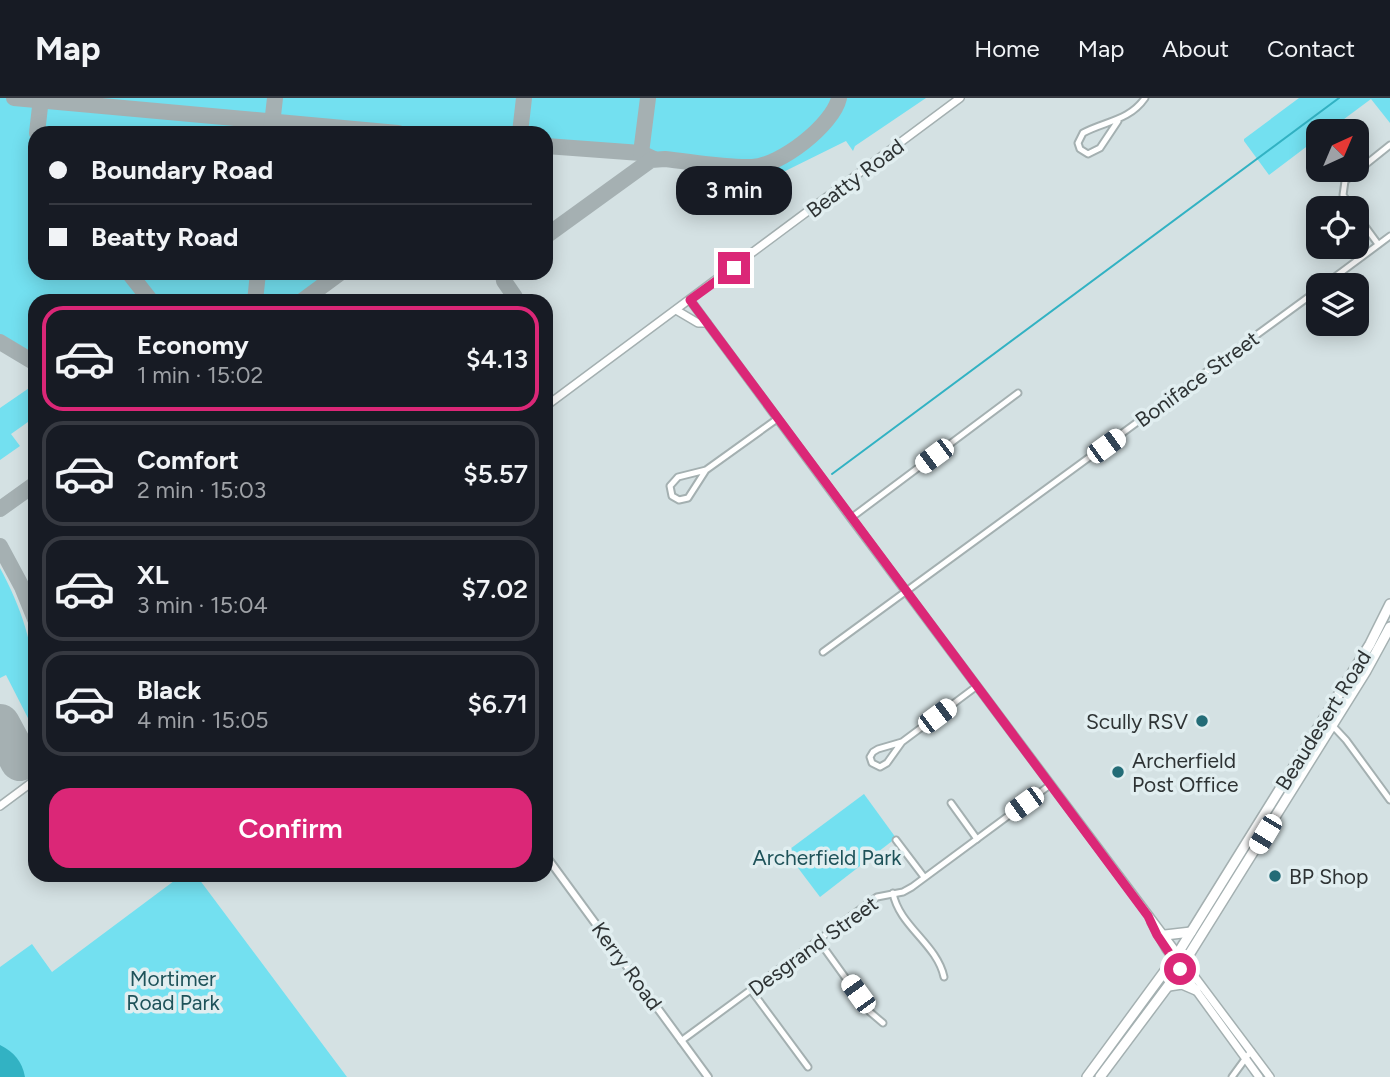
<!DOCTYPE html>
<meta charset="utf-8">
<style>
:root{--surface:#171b24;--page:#20242c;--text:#f1f3f6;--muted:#9ea1a6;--line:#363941;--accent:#db2777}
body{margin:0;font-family:Figtree,sans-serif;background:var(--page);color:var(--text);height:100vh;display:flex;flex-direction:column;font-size:26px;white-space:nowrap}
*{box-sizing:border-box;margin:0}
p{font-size:23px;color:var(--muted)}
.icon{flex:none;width:38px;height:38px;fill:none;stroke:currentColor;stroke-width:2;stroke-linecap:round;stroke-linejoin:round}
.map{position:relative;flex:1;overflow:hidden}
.drawer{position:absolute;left:28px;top:196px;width:525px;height:588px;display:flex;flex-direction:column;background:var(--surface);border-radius:21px;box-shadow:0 4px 18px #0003}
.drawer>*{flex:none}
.banner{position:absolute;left:28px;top:28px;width:525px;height:154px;border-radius:21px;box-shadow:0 4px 18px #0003;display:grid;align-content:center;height:154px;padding:0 21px;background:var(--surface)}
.needle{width:46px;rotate:44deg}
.buttons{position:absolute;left:1306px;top:21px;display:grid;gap:14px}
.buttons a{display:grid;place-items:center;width:63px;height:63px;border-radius:14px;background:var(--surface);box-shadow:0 4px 18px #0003;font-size:35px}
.end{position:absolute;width:32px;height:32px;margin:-16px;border:9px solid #db2777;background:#fff;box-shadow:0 0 0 4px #fff}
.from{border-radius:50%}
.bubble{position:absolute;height:49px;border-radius:21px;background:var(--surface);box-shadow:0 4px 18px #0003;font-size:23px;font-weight:600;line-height:49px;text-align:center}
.car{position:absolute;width:21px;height:42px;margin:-21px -10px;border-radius:9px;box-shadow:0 0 5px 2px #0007;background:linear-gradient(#fff 24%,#345 0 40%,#fff 0 76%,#345 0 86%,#fff 0)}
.banner b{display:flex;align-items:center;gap:24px;height:66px;font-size:26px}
.banner b+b{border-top:2px solid var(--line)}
.banner i{width:18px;height:18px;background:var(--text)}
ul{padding:12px 0 0;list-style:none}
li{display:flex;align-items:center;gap:21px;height:105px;margin:0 14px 10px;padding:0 7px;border:4px solid var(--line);border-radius:21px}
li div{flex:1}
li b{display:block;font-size:26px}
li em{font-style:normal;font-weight:600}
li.selected{border-color:var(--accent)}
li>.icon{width:63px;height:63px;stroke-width:1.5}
.button{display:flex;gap:14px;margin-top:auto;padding:14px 21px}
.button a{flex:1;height:80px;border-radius:21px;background:var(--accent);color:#fff;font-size:28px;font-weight:600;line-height:80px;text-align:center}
header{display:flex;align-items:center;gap:42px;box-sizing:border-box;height:98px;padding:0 35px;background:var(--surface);border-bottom:2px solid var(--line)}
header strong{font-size:33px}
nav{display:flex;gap:38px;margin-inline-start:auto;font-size:24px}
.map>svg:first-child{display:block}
.green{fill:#73e0f0}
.water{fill:#32b2c3}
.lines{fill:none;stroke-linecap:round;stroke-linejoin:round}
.stream{stroke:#32b2c3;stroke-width:2}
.taxiway{stroke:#a5b0b2;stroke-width:16}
.runway{stroke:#a5b0b2;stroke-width:40}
.minor-casing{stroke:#a4b0b1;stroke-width:9}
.tertiary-casing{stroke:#a4b0b1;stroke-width:10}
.secondary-casing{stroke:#a4b0b1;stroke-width:10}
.trunk-casing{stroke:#a4b0b1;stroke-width:12}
.minor{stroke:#fff;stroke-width:5}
.tertiary{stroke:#fff;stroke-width:6}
.secondary{stroke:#fff;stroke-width:7}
.trunk{stroke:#fff;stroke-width:9}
.route{stroke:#db2777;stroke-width:9}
.poi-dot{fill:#236c77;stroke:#e1eef0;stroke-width:2.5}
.labels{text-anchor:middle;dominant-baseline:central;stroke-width:7;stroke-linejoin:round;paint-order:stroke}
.street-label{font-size:21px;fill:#2e3334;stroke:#e1eef0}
.poi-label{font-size:21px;fill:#2e3334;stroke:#e1eef0;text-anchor:start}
.park-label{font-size:21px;fill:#1e5259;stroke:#e1eef0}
</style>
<header>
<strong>Map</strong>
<nav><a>Home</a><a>Map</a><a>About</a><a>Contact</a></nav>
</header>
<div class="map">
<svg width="1390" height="979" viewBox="0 0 1390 979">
<rect width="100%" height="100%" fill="#d4e1e3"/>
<g class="green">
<path d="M0,0H926L855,48L853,53L846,43L751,90L761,104L752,112L733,77L735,71L751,70V67L748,64L546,44V35H35V175H331L292,203H35V258L0,237Z"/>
<path d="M1299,0H1390V25L1371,1L1328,33H1318V40L1269,77L1244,43V41Z"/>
<path d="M35,286V319L11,336L20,348L0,362V310Z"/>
<path d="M0,470C21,509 35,549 35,594C35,605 36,616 31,626L6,577L0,580Z"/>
<path d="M864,696L896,740L820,799L786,754Z"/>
<path d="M182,777H196L347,979H0V869L32,846L52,874Z"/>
</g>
<path class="water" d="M0,947C14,954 22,963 25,979H0Z"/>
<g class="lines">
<path class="stream" d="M832,376L1339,0"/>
<g class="taxiway">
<path d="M14,0L398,35"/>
<path d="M37,35L41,0"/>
<path d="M271,35L275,0"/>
<path d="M520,35L524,0"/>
<path d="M546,48L641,55L654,61"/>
<path d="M641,55L648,0"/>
<path d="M546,138L651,62L665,61C693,64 724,70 752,69C780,68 833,27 839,0"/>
<path d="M129,175L151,203"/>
<path d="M503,175L504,183L515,199L514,203"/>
<path d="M255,203L258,175"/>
<path d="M302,203L340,175"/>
<path d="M0,244L35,265"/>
<path d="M0,411L35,386"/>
<path d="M0,448L22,489L35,521"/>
<path d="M0,625C6,636 16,637 23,649L19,656L11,658L5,654L4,648L6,639L0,628"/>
</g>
<path class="runway" d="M0,626L20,663"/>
<g class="minor-casing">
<g id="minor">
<path d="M1118,23L1100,50L1088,56L1080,51L1078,45L1083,35C1105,23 1129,23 1145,0"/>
<path d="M1352,110L1343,97L1345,83L1390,47"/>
<path d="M1356,116L1378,146"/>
<path d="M1324,187L1390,138"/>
<path d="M706,372L688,400L679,402L672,398L670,388L678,379L706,372L777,321"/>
<path d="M851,420L1018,295"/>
<path d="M823,554L1318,192"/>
<path d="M1332,627L1346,642L1390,702"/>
<path d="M902,644L887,665L880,669L872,665L870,659L873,654L878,651L902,644L977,588"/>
<path d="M951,705L977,741"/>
<path d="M896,742L924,779"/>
<path d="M893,795C899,828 937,846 944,879"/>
<path d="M819,843L870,914L883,925"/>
<path d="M751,892L808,969"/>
<path d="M681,943L877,799L903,794L912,789L1050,687"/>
<path d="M1232,979L1251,953"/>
</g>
</g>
<g class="tertiary-casing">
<path id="tertiary" d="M546,758L708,979"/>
</g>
<g class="secondary-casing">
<g id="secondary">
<path d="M690,202L851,420L1270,979"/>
<path d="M676,212L698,225H707"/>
<path d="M546,308L960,0"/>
<path d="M0,708L35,682"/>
<path d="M1151,824L1166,851L1259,979"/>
</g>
</g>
<g class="trunk-casing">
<g id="trunk">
<path d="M1165,837L1191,834"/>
<path d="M1169,888L1182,886L1196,892"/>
<path d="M1087,979L1178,855L1370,546L1390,506"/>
<path d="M1100,979L1177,876L1366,573L1390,529"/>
</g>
</g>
<use href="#minor" class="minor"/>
<use href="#tertiary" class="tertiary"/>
<use href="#secondary" class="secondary"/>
<use href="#trunk" class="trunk"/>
</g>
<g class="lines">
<path class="route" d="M734,170L690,202L1148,818L1157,837L1180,871"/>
</g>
<g class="poi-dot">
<circle cx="1202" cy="623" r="7"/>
<circle cx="1118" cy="674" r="7"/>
<circle cx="1275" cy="778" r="7"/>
</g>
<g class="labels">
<g class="street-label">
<text transform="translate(855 80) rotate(-37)">Beatty Road</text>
<text transform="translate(1197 281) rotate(-36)">Boniface Street</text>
<text transform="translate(1323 622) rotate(-58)">Beaudesert Road</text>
<text transform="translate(813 848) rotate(-36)">Desgrand Street</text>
<text transform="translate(627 868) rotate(54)">Kerry Road</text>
</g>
<g class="poi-label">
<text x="1188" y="623" text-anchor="end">Scully RSV</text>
<text x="1132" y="662">Archerfield<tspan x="1132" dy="24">Post Office</tspan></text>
<text x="1289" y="778">BP Shop</text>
</g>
<g class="park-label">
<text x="827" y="759">Archerfield Park</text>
<text x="173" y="880">Mortimer<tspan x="173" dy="24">Road Park</tspan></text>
</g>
</g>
</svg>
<div class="buttons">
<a><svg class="needle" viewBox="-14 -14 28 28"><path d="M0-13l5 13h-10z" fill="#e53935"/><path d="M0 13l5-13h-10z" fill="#9ea1a6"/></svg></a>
<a><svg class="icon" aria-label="locate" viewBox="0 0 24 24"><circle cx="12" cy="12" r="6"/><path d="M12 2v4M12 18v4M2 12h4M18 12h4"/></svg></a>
<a><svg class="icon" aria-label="layers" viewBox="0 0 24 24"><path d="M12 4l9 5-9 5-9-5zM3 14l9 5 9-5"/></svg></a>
</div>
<i class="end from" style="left:1180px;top:871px"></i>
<i class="end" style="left:734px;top:170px"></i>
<div class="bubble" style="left:676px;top:68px;width:116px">3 min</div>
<i class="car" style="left:1106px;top:348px;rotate:54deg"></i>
<i class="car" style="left:934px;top:358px;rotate:233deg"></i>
<i class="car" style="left:937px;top:618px;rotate:53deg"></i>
<i class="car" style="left:1024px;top:706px;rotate:234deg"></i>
<i class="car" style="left:1265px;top:736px;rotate:211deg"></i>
<i class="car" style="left:858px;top:896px;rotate:324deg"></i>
<div class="banner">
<b><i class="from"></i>Boundary Road</b>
<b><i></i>Beatty Road</b>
</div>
<section class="drawer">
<ul>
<li class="selected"><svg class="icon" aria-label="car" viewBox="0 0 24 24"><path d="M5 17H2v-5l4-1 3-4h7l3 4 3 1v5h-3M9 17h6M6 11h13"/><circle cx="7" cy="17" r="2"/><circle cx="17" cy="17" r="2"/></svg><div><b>Economy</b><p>1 min · 15:02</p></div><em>$4.13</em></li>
<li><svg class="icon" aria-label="car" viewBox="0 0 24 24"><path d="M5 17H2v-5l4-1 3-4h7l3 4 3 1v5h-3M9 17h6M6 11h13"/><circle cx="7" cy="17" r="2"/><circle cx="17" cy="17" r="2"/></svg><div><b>Comfort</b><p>2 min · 15:03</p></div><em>$5.57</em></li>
<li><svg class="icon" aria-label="car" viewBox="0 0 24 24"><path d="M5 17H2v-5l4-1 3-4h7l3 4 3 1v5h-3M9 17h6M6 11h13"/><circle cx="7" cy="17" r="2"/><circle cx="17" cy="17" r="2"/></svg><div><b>XL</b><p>3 min · 15:04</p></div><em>$7.02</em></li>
<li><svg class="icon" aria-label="car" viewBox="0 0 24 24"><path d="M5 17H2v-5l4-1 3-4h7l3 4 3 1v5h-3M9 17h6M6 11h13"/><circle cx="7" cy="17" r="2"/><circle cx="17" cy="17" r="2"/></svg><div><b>Black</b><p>4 min · 15:05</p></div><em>$6.71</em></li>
</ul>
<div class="button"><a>Confirm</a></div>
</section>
</div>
